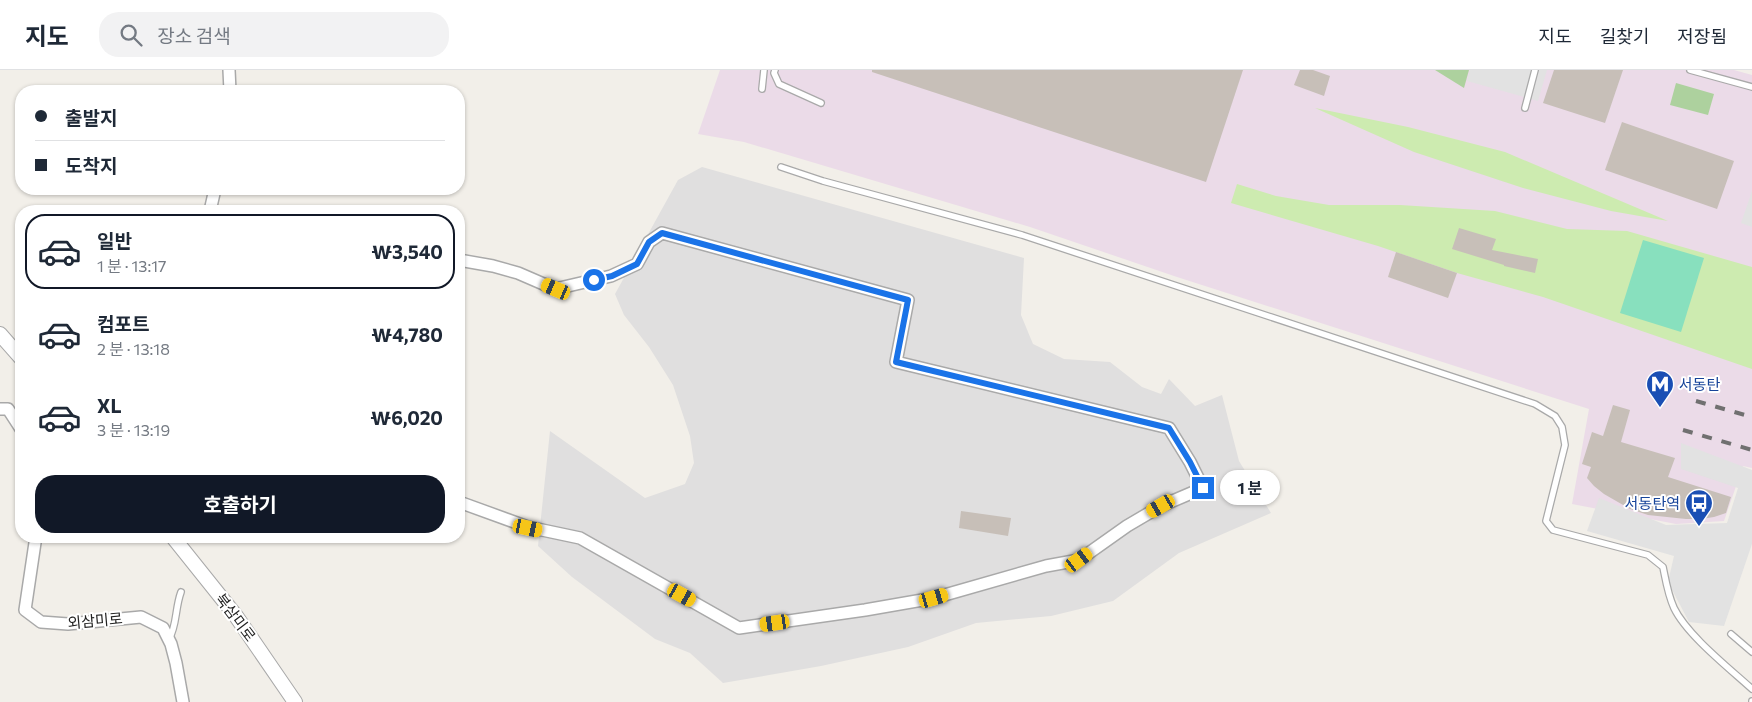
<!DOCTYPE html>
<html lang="ko">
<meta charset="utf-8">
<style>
:root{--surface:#fff;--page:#f2f2f3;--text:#1f2937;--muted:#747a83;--line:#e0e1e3;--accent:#111827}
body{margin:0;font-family:Commissioner,"Noto Sans KR",sans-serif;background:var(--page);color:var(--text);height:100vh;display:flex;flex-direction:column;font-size:19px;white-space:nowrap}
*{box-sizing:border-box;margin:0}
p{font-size:16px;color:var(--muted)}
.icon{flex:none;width:28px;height:28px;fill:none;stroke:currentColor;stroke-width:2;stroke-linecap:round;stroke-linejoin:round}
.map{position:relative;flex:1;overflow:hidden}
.panel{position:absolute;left:15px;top:135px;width:450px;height:338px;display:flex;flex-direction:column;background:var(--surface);border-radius:20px;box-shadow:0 1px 4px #0004}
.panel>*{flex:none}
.top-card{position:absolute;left:15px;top:15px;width:450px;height:110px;border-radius:20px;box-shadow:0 1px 4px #0004;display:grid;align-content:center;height:110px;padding:0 20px;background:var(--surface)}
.end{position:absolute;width:22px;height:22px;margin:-11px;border:6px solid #1a73e8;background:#fff;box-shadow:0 0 0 2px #fff}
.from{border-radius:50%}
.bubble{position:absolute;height:35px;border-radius:18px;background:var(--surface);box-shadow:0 1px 4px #0004;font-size:16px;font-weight:700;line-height:35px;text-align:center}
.car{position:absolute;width:15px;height:30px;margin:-15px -8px;border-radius:6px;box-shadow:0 0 4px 1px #0007;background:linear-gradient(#f5c518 24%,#345 0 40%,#f5c518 0 76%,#345 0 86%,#f5c518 0)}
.top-card b{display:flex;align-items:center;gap:18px;height:48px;font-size:19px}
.top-card b+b{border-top:1px solid var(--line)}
.top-card i{width:12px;height:12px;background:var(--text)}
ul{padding:9px 0 0;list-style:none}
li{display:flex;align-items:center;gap:15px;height:75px;margin:0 10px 8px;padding:0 10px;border:2px solid transparent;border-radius:20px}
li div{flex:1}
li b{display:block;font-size:19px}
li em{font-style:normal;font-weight:700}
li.selected{border-color:var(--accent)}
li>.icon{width:45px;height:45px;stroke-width:1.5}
.button{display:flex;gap:10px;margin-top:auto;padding:10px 20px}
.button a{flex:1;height:58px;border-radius:20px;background:var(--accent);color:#fff;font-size:20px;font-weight:700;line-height:58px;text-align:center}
header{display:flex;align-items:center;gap:30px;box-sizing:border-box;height:70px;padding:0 25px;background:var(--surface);border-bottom:1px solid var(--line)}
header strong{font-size:24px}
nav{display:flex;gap:28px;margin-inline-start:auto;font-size:18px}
.search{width:350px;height:45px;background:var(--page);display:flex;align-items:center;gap:12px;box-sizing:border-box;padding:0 18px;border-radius:20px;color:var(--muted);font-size:19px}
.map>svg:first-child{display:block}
.residential{fill:#e0dfdf}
.industrial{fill:#ebdbe8}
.grass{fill:#cdebb0}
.forest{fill:#add19e}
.pitch{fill:#88e0be}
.parking{fill:#e2e2e2}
.building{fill:#c7bfb8}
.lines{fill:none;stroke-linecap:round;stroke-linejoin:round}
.service-casing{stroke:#a9a9a9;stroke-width:8}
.minor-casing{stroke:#a9a9a9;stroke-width:14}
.tertiary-casing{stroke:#a9a9a9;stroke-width:16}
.service{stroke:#fff;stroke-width:5.5}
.minor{stroke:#fff;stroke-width:11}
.tertiary{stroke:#fff;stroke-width:14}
.rail{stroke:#707070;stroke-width:4;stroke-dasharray:10 10;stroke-linecap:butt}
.route{stroke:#1a73e8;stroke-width:6}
.labels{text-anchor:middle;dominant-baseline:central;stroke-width:4;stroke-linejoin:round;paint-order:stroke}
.transit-label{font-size:15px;fill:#164399;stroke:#fff;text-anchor:start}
.street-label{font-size:15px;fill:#222;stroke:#fff}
</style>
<header>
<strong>지도</strong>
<div class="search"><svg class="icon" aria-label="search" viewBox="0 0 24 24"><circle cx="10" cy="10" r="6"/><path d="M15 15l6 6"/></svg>장소 검색</div>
<nav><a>지도</a><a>길찾기</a><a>저장됨</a></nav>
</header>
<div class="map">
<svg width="1752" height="632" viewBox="0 0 1752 632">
<rect width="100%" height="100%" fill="#f2efe9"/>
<path class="residential" d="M702,97L1024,188L1021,245L1033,274L1064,289L1110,292L1142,317L1161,324L1169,309L1195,336L1222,325L1239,391L1271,443L1179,483L1113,531L1051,546L976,553L908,577L821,596L723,613L690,583L655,569L572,507L538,476L550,361L645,428L685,414L694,393L690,366L673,315L649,277L624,245L615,224L678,110Z"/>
<path class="industrial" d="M720,0H1734L1752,5V398L1743,396L1724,451L1676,454L1572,434L1589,339L1177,207L1030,157L744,72L698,64Z"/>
<g class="grass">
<path d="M1315,38L1408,57L1505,82L1668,151L1611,141L1523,118L1414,82Z"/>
<path d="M1237,114L1276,126L1329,135H1400L1495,141L1567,159L1627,161L1752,197V299L1543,227L1457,203L1378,176L1231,133Z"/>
</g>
<g class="forest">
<path d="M1435,0H1469L1464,18Z"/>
<path d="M1676,13L1714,24L1708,45L1670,35Z"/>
</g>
<path class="pitch" d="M1643,170L1704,188L1681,262L1620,243Z"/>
<g class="parking">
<path d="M1470,0H1547L1538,31L1467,11Z"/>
<path d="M1752,121V157L1741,153Z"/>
<path d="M1681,373L1752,400V474L1724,556L1689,552L1668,512L1674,486L1587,461L1599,428L1666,455L1727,453L1738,418L1681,399Z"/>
</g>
<g class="building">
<path d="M872,0H1243L1206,112L872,2Z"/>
<path d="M1300,0H1313L1330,6L1324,26L1294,15Z"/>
<path d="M1554,0H1623L1605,53L1543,33Z"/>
<path d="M1622,52L1734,91L1717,139L1605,100Z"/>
<path d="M1459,158L1496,169L1492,180L1538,189L1535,203L1504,196V195L1452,179Z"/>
<path d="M1396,182L1457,203L1448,228L1388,207Z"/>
<path d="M1613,335L1630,340L1621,372L1675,388L1668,407L1731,427L1726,443L1714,447L1701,449H1686L1648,445L1630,439L1604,424L1594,416L1587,408L1591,397L1582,394L1592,362L1603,366Z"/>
<path d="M961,441L1011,448L1008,466L959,458Z"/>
</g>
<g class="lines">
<g class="service-casing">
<g id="service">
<path d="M775,0L774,3L779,14L821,33"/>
<path d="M1690,0L1752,17"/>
<path d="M762,19L764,0"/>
<path d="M1525,38L1535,0"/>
<path d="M781,97L823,111L1022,165L1535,334L1555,346L1562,357L1565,375L1546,451L1553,460L1648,485L1663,497C1666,512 1668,525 1674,538C1687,565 1729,598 1752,619"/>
<path d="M1731,564L1752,582"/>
<path d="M169,569C177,556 175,538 181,522"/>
<path d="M1752,632V631"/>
</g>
</g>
<g class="minor-casing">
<g id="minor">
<path d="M229,0L230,21"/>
<path d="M210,141L215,119"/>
<path d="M459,190L493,196L518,203L555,219L611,206L637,194L649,172L662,163L908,230L896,292L1169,358L1190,392L1203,418L1161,436L1127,456L1079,490L1046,496L934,528L865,540L739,558L580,468L528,457L459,432"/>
<path d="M0,339H8L21,359"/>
<path d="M36,466L25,540L41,552L68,554L141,547L163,558L171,574L176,593L183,632"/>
</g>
</g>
<g class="tertiary-casing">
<g id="tertiary">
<path d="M0,264L21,288"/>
<path d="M172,466L236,546L295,632"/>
</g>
</g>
<use href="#service" class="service"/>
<use href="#minor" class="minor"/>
<use href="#tertiary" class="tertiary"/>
<g class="rail">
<path d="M1696,331L1752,347"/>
<path d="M1683,360L1752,380"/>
</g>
</g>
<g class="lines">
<path class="route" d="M594,210L612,206L637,194L649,172L662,163L908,230L896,292L1169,358L1190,392L1203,418"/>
</g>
<defs>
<g id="metro-pin" transform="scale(1.4375)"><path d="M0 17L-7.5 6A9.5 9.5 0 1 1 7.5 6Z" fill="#1a4fb4" stroke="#fff"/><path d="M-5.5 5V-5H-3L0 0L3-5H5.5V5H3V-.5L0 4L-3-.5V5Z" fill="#fff"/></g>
<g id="bus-pin" transform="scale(1.4375)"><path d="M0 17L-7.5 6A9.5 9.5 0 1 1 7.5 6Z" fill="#1a4fb4" stroke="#fff"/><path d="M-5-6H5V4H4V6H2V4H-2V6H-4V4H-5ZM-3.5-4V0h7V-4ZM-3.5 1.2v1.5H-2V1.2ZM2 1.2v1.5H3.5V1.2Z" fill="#fff"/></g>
</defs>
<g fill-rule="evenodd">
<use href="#metro-pin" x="1660" y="314"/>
<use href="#bus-pin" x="1699" y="433"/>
</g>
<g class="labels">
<g class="transit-label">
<text x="1679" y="314">서동탄</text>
<text x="1680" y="433" text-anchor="end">서동탄역</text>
</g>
<g class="street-label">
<text transform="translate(236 547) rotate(53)">북삼미로</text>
<text transform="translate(95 550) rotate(-5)">외삼미로</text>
</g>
</g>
</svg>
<i class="end from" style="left:594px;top:210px"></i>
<i class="end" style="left:1203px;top:418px"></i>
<div class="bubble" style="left:1220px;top:400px;width:60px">1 분</div>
<i class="car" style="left:556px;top:219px;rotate:293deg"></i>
<i class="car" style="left:1161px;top:436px;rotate:240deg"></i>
<i class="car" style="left:528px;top:458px;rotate:102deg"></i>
<i class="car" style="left:1079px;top:490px;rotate:54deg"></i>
<i class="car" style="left:682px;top:525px;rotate:119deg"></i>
<i class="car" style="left:934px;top:528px;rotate:74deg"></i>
<i class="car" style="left:775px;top:553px;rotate:262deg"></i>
<div class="top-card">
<b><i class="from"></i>출발지</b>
<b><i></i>도착지</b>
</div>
<section class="panel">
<ul>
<li class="selected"><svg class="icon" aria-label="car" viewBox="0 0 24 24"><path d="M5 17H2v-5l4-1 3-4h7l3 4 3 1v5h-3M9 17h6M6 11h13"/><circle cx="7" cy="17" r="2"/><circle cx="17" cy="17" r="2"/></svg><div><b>일반</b><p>1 분 · 13:17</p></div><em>₩3,540</em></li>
<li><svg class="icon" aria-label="car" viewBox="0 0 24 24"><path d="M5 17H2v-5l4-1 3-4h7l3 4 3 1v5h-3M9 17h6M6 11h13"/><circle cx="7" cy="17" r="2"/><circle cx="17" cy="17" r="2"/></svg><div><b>컴포트</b><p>2 분 · 13:18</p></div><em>₩4,780</em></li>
<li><svg class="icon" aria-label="car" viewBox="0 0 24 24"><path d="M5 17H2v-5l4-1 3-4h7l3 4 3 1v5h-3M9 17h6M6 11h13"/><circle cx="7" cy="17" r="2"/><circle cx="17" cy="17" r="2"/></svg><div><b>XL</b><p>3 분 · 13:19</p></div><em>₩6,020</em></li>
</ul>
<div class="button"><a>호출하기</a></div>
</section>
</div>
